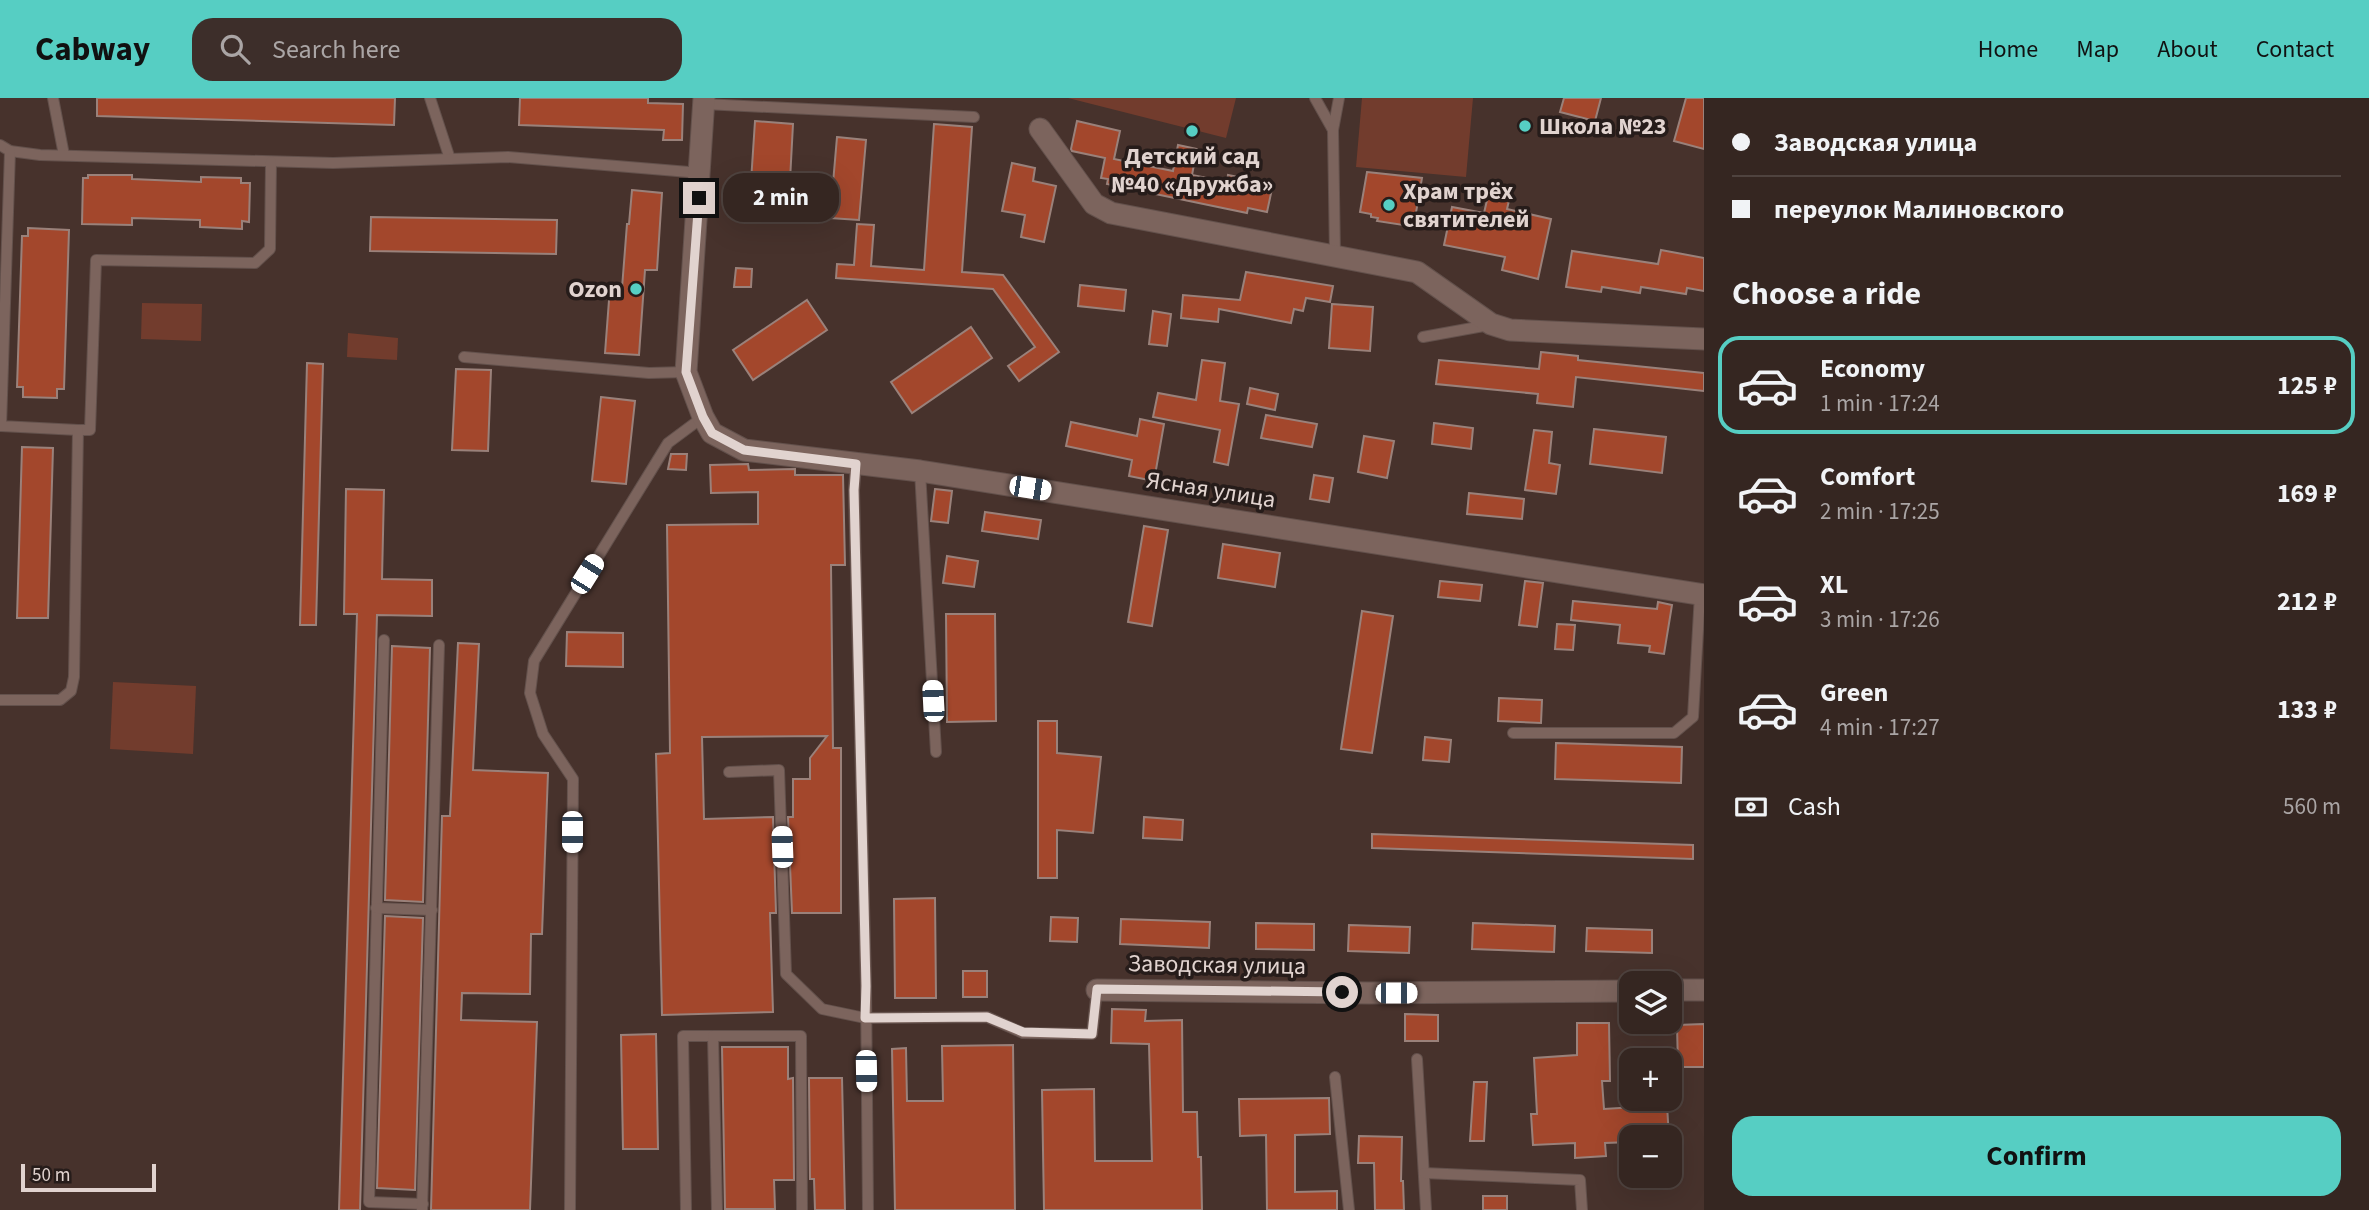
<!DOCTYPE html>
<meta charset="utf-8">
<style>
:root{--surface:#352621;--page:#3d2e2a;--text:#f1f3f6;--muted:#aaa5a5;--line:#4f433f;--accent:#56cec3}
body{margin:0;font-family:"Source Sans 3",sans-serif;background:var(--page);color:var(--text);height:100vh;display:flex;flex-direction:column;font-size:26px;white-space:nowrap}
*{box-sizing:border-box;margin:0}
p{font-size:23px;color:var(--muted)}
.icon{flex:none;width:38px;height:38px;fill:none;stroke:currentColor;stroke-width:2;stroke-linecap:round;stroke-linejoin:round}
.map{position:relative;flex:1;overflow:hidden}
.details{display:flex;flex-direction:column;background:var(--surface);width:665px}
.details>*{flex:none}
.guide{display:grid;align-content:center;height:154px;padding:0 28px;background:var(--surface)}
.tools{position:absolute;left:1619px;top:873px;display:grid;gap:14px}
.tools a{display:grid;place-items:center;width:63px;height:63px;border-radius:14px;background:var(--surface);box-shadow:0 7px 28px #0002,0 0 0 2px var(--line);font-size:35px}
.scale{position:absolute;left:21px;bottom:18px;width:135px;box-sizing:border-box;padding-left:7px;border:4px solid #e1d3cf;border-top:0;font-size:19px;line-height:24px;white-space:nowrap;color:#e1d3cf;-webkit-text-stroke:5px #261c1a;paint-order:stroke}
.end{position:absolute;width:32px;height:32px;margin:-16px;border:9px solid #e1d3cf;background:#111;box-shadow:0 0 0 4px #111}
.from{border-radius:50%}
.bubble{position:absolute;height:49px;border-radius:21px;background:var(--surface);box-shadow:0 7px 28px #0002,0 0 0 2px var(--line);font-size:23px;font-weight:700;line-height:49px;text-align:center}
.car{position:absolute;width:21px;height:42px;margin:-21px -10px;border-radius:9px;box-shadow:0 0 5px 2px #0007;background:linear-gradient(#fff 24%,#345 0 40%,#fff 0 76%,#345 0 86%,#fff 0)}
.guide b{display:flex;align-items:center;gap:24px;height:66px;font-size:26px}
.guide b+b{border-top:2px solid var(--line)}
.guide i{width:18px;height:18px;background:var(--text)}
ul{padding:0;list-style:none}
li{display:flex;align-items:center;gap:21px;height:98px;margin:0 14px 10px;padding:0 14px;border:4px solid transparent;border-radius:21px}
li div{flex:1}
li b{display:block;font-size:26px}
li em{font-style:normal;font-weight:700}
li.current{border-color:var(--accent)}
li>.icon{width:63px;height:63px;stroke-width:1.5}
h2{padding:0 28px;font-size:32px;line-height:84px}
.pay{display:flex;align-items:center;gap:18px;height:77px;padding:0 28px;font-size:26px}
.pay p{margin-inline-start:auto}
.cta{display:flex;gap:14px;margin-top:auto;padding:14px 28px}
.cta a{flex:1;height:80px;border-radius:21px;background:var(--accent);color:#111;font-size:28px;font-weight:700;line-height:80px;text-align:center}
header{display:flex;align-items:center;gap:42px;box-sizing:border-box;height:98px;padding:0 35px;background:var(--accent);color:#111}
header strong{font-size:33px}
nav{display:flex;gap:38px;margin-inline-start:auto;font-size:24px}
.search{width:490px;height:63px;background:var(--page);display:flex;align-items:center;gap:18px;box-sizing:border-box;padding:0 24px;border-radius:21px;color:var(--muted);font-size:26px}
main{display:flex;flex:1;min-height:0}
.map>svg:first-child{display:block}
.green{fill:#723c2d}
.building{fill:#a3472c;stroke:#9a817a;stroke-width:2}
.lines{fill:none;stroke-linecap:round;stroke-linejoin:round}
.lane-casing{stroke:#63514c;stroke-width:12}
.street-casing{stroke:#63514c;stroke-width:23}
.lane{stroke:#7c645d;stroke-width:10}
.street{stroke:#7c645d;stroke-width:21}
.route{stroke:#e1d3cf;stroke-width:9}
.poi-dot{fill:#56cec3;stroke:#261c1a;stroke-width:2.5}
.labels{text-anchor:middle;dominant-baseline:central;stroke-width:7;stroke-linejoin:round;paint-order:stroke}
.poi-label{font-size:24px;font-weight:bold;fill:#e1d3cf;stroke:#261c1a;text-anchor:start}
.street-label{font-size:24px;fill:#e1d3cf;stroke:#261c1a}
</style>
<header>
<strong>Cabway</strong>
<div class="search"><svg class="icon" aria-label="search" viewBox="0 0 24 24"><circle cx="10" cy="10" r="6"/><path d="M15 15l6 6"/></svg>Search here</div>
<nav><a>Home</a><a>Map</a><a>About</a><a>Contact</a></nav>
</header>
<main>
<div class="map">
<svg width="1704" height="1112" viewBox="0 0 1704 1112">
<rect width="100%" height="100%" fill="#47322c"/>
<g class="green">
<path d="M1068,0H1236L1226,40Z"/>
<path d="M1362,0H1473L1466,79L1356,69Z"/>
<path d="M142,205L202,206L201,243L141,241Z"/>
<path d="M348,235L398,240L397,262L347,259Z"/>
<path d="M113,584L196,588L193,656L110,651Z"/>
</g>
<g class="building">
<path d="M97,0H395L394,27L97,18Z"/>
<path d="M520,0H648V5L683,6L682,42H663L664,32L519,27Z"/>
<path d="M1564,0H1601L1595,23L1560,14Z"/>
<path d="M1686,0H1704V51L1674,43Z"/>
<path d="M755,23L793,26L789,101L750,99Z"/>
<path d="M1077,23L1120,33L1114,61L1173,73L1178,47L1197,51L1192,77L1227,84L1228,77L1273,86L1267,114L1248,110L1247,115L1107,86L1108,81L1101,80L1105,60L1072,53L1071,51Z"/>
<path d="M934,26L972,29L962,174L1003,177L1059,254L1019,283L1008,268L1035,249L993,191L836,180L837,166L854,167L857,126L874,127L871,168L924,172Z"/>
<path d="M837,39L866,42L859,122L830,120Z"/>
<path d="M1012,65L1035,70L1033,83L1056,88L1044,144L1021,139L1025,117L1002,113Z"/>
<path d="M1367,74L1422,80L1414,126L1404,125L1403,127L1377,123L1378,120L1371,119V116L1360,114Z"/>
<path d="M88,77H132V81L201,84V79L241,80V85H250L249,124L242,123V131L200,129V122L132,120V127L82,126L83,80H88Z"/>
<path d="M1491,85L1512,90L1507,111L1551,121L1538,181L1502,172L1505,159L1444,147L1452,109L1484,115Z"/>
<path d="M632,92L662,95L657,172H645L639,257L605,255L610,189L622,190L627,126H629Z"/>
<path d="M371,119L557,122L556,156L370,153Z"/>
<path d="M28,130L69,132L64,291H57V300L23,299V289H17L22,138H28Z"/>
<path d="M1661,152L1704,160V193L1687,190L1686,196L1641,189L1640,195L1602,189L1601,194L1566,189L1572,153L1658,166Z"/>
<path d="M736,170L752,171L751,189H734Z"/>
<path d="M1246,174L1333,188L1330,204L1306,200L1303,213L1294,211L1291,225L1219,211L1218,224L1181,220L1183,197L1240,202Z"/>
<path d="M1080,187L1126,192L1124,213L1078,208Z"/>
<path d="M807,202L827,232L753,282L733,252Z"/>
<path d="M1332,206L1373,209L1370,253L1329,250Z"/>
<path d="M1153,213L1171,216L1167,248L1149,246Z"/>
<path d="M971,229L992,260L912,315L891,284Z"/>
<path d="M1541,254L1578,258V262L1704,275V293L1576,279L1573,309L1537,305L1538,296L1436,286L1439,262L1539,271Z"/>
<path d="M1202,262L1225,265L1220,303L1239,306L1228,367L1214,364L1220,332L1153,319L1158,295L1196,302Z"/>
<path d="M307,265L323,266L316,527H300Z"/>
<path d="M456,271L491,272L488,353L452,352Z"/>
<path d="M1250,290L1278,296L1275,312L1247,306Z"/>
<path d="M601,299L635,303L626,386L592,383Z"/>
<path d="M1266,317L1317,326L1312,349L1261,340Z"/>
<path d="M1140,321L1164,326L1154,383L1129,378L1132,362L1066,348L1071,324L1137,338Z"/>
<path d="M1434,325L1473,330L1471,351L1432,346Z"/>
<path d="M1594,331L1666,339L1662,375L1590,366Z"/>
<path d="M1534,332L1552,334L1549,365L1560,367L1556,396L1525,392Z"/>
<path d="M1364,338L1394,343L1387,380L1358,374Z"/>
<path d="M22,349L53,350L48,520H17Z"/>
<path d="M671,356H687L686,372L668,371Z"/>
<path d="M748,366L749,372L795,371V377H843L845,467H831L833,650H841V815H792L788,719H793V681H810V660L827,638L702,639L704,721L773,719L776,815H770L773,914L662,917L656,656L670,655L667,427L758,426V394L711,395L710,367Z"/>
<path d="M1314,377L1333,380L1329,404L1310,401Z"/>
<path d="M346,391L384,392L382,481L432,482V518L377,517L360,1112H339L357,516H344Z"/>
<path d="M935,391L952,393L948,425L931,423Z"/>
<path d="M1469,395L1524,401L1522,421L1467,416Z"/>
<path d="M985,414L1041,422L1038,441L982,433Z"/>
<path d="M1144,428L1168,432L1152,528L1128,524Z"/>
<path d="M1223,446L1280,455L1275,489L1218,480Z"/>
<path d="M947,458L978,463L974,489L943,485Z"/>
<path d="M1440,483L1482,487L1480,503L1438,499Z"/>
<path d="M1525,483L1543,485L1537,529L1519,527Z"/>
<path d="M1573,503L1657,511L1658,504L1672,507L1664,556L1649,554L1650,548L1618,545L1620,527L1571,522Z"/>
<path d="M1362,513L1393,518L1372,655L1341,651Z"/>
<path d="M946,516H995L996,623L947,624Z"/>
<path d="M1557,526L1575,527L1573,552L1555,551Z"/>
<path d="M567,534L623,535V569L566,568Z"/>
<path d="M458,545L479,546L473,672L548,675L542,836H531L530,896L462,895L461,922L537,924L530,1112H431L442,718H450Z"/>
<path d="M392,548L430,550L423,804L385,802Z"/>
<path d="M1499,600L1542,602L1541,625L1498,623Z"/>
<path d="M1038,623H1057V655L1101,659L1093,735L1057,732V780H1038Z"/>
<path d="M1425,639L1451,642L1449,664L1423,662Z"/>
<path d="M1556,645L1682,649L1681,685L1555,681Z"/>
<path d="M1144,719L1183,722L1182,742L1143,740Z"/>
<path d="M1372,736L1693,747V761L1372,750Z"/>
<path d="M935,800L936,900H895L894,801Z"/>
<path d="M385,818L423,820L415,1092L377,1090Z"/>
<path d="M1051,819L1078,820L1077,844L1050,843Z"/>
<path d="M1121,821L1210,824L1209,850L1120,846Z"/>
<path d="M1256,825L1314,826V852L1256,851Z"/>
<path d="M1473,825L1555,828L1554,854L1472,851Z"/>
<path d="M1349,827L1410,829L1409,855L1348,853Z"/>
<path d="M1587,830L1652,832V855L1586,853Z"/>
<rect x="963" y="873" width="24" height="26"/>
<path d="M1112,911L1146,912L1145,923L1182,922L1183,1014H1197L1198,1059H1201L1202,1112H1044L1042,992L1094,991L1095,1063H1152L1149,946L1111,945Z"/>
<path d="M1405,916L1438,917V943H1405Z"/>
<path d="M1577,925H1609L1610,983H1602L1604,1011L1667,1007L1669,1040H1631V1044L1605,1045L1606,1058L1575,1060V1045L1533,1047L1531,1016H1537L1534,960L1577,957Z"/>
<path d="M1704,926V969H1678L1677,927Z"/>
<path d="M656,936L658,1051H623L621,937Z"/>
<path d="M1013,947L1015,1112H895L892,951L906,950L907,1003H943L942,948Z"/>
<path d="M722,949H788V981L793,980L794,1082H774L775,1111H725Z"/>
<path d="M809,980H842L845,1112H815L814,1081H810Z"/>
<path d="M1474,984H1487L1484,1043H1470Z"/>
<path d="M1329,1000L1330,1036L1295,1037V1094L1337,1093V1112H1267L1266,1037L1240,1038L1239,1001Z"/>
<path d="M1359,1038L1402,1039L1401,1083H1403L1404,1112H1375L1374,1065H1358Z"/>
<rect x="1483" y="1098" width="24" height="14"/>
</g>
<g class="lines">
<g class="lane-casing">
<g id="lane">
<path d="M53,0L64,57"/>
<path d="M430,0L450,61"/>
<path d="M1315,0L1333,32"/>
<path d="M704,6L974,19"/>
<path d="M0,47L10,53L40,57L333,65L508,59L701,75"/>
<path d="M10,53L1,328L78,332H90L96,162L255,165L270,151L271,64"/>
<path d="M1335,157L1333,32L1339,0"/>
<path d="M1423,239L1489,227"/>
<path d="M464,259L649,275L686,274"/>
<path d="M856,366L854,392L866,888L868,1112"/>
<path d="M920,373L936,654"/>
<path d="M384,542L369,1104L423,1106"/>
<path d="M0,602H60L71,593L74,579L78,332"/>
<path d="M1513,635H1674L1693,619L1700,496"/>
<path d="M729,674L779,672L786,876L822,911L865,920L987,919L1023,935L1092,936L1097,892"/>
<path d="M376,810L432,812"/>
<path d="M1417,961L1426,1112"/>
<path d="M1335,979L1349,1112"/>
<path d="M1424,1075L1580,1082L1582,1112"/>
<path d="M570,1111L573,681L543,636L530,595L534,563L668,345L703,319"/>
<path d="M422,1112L439,547"/>
<path d="M686,1112L683,938H713"/>
<path d="M717,1112L713,938H801L802,1112"/>
</g>
</g>
<g class="street-casing">
<g id="street">
<path d="M704,0L686,274L703,319L712,335L744,352L920,373L1704,497"/>
<path d="M1040,31L1094,106L1111,115L1417,174L1491,226L1510,232L1704,241"/>
<path d="M1097,892L1369,895L1631,893"/>
<path d="M1670,892H1704"/>
</g>
</g>
<use href="#lane" class="lane"/>
<use href="#street" class="street"/>
</g>
<g class="lines">
<path class="route" d="M699,100L686,274L703,319L712,335L744,352L856,366L854,392L866,888L865,920L987,919L1023,934L1092,936L1097,891L1342,894"/>
</g>
<g class="poi-dot">
<circle cx="1525" cy="28" r="7"/>
<circle cx="1192" cy="33" r="7"/>
<circle cx="1389" cy="107" r="7"/>
<circle cx="636" cy="191" r="7"/>
</g>
<g class="labels">
<g class="poi-label">
<text x="1539" y="28">Школа №23</text>
<text x="1192" y="58" text-anchor="middle">Детский сад<tspan x="1192" dy="28">№40 «Дружба»</tspan></text>
<text x="1403" y="93">Храм трёх<tspan x="1403" dy="28">святителей</tspan></text>
<text x="622" y="191" text-anchor="end">Ozon</text>
</g>
<g class="street-label">
<text transform="translate(1211 392) rotate(9)">Ясная улица</text>
<text transform="translate(1217 867) rotate(1)">Заводская улица</text>
</g>
</g>
</svg>
<div class="tools">
<a><svg class="icon" aria-label="layers" viewBox="0 0 24 24"><path d="M12 4l9 5-9 5-9-5zM3 14l9 5 9-5"/></svg></a>
<a>+</a>
<a>−</a>
</div>
<div class="scale">50 m</div>
<i class="end from" style="left:1342px;top:894px"></i>
<i class="end" style="left:699px;top:100px"></i>
<div class="bubble" style="left:723px;top:75px;width:116px">2 min</div>
<i class="car" style="left:1030px;top:390px;rotate:99deg"></i>
<i class="car" style="left:587px;top:476px;rotate:32deg"></i>
<i class="car" style="left:933px;top:603px;rotate:357deg"></i>
<i class="car" style="left:572px;top:734px;rotate:180deg"></i>
<i class="car" style="left:782px;top:749px;rotate:358deg"></i>
<i class="car" style="left:1396px;top:895px;rotate:90deg"></i>
<i class="car" style="left:866px;top:973px;rotate:179deg"></i>
</div>
<section class="details">
<div class="guide">
<b><i class="from"></i>Заводская улица</b>
<b><i></i>переулок Малиновского</b>
</div>
<h2>Choose a ride</h2>
<ul>
<li class="current"><svg class="icon" aria-label="car" viewBox="0 0 24 24"><path d="M5 17H2v-5l4-1 3-4h7l3 4 3 1v5h-3M9 17h6M6 11h13"/><circle cx="7" cy="17" r="2"/><circle cx="17" cy="17" r="2"/></svg><div><b>Economy</b><p>1 min · 17:24</p></div><em>125 ₽</em></li>
<li><svg class="icon" aria-label="car" viewBox="0 0 24 24"><path d="M5 17H2v-5l4-1 3-4h7l3 4 3 1v5h-3M9 17h6M6 11h13"/><circle cx="7" cy="17" r="2"/><circle cx="17" cy="17" r="2"/></svg><div><b>Comfort</b><p>2 min · 17:25</p></div><em>169 ₽</em></li>
<li><svg class="icon" aria-label="car" viewBox="0 0 24 24"><path d="M5 17H2v-5l4-1 3-4h7l3 4 3 1v5h-3M9 17h6M6 11h13"/><circle cx="7" cy="17" r="2"/><circle cx="17" cy="17" r="2"/></svg><div><b>XL</b><p>3 min · 17:26</p></div><em>212 ₽</em></li>
<li><svg class="icon" aria-label="car" viewBox="0 0 24 24"><path d="M5 17H2v-5l4-1 3-4h7l3 4 3 1v5h-3M9 17h6M6 11h13"/><circle cx="7" cy="17" r="2"/><circle cx="17" cy="17" r="2"/></svg><div><b>Green</b><p>4 min · 17:27</p></div><em>133 ₽</em></li>
</ul>
<div class="pay"><svg class="icon" aria-label="cash" viewBox="0 0 24 24"><path d="M3 7h18v10H3z"/><circle cx="12" cy="12" r="2"/></svg>Cash<p>560 m</p></div>
<div class="cta"><a>Confirm</a></div>
</section>
</main>
